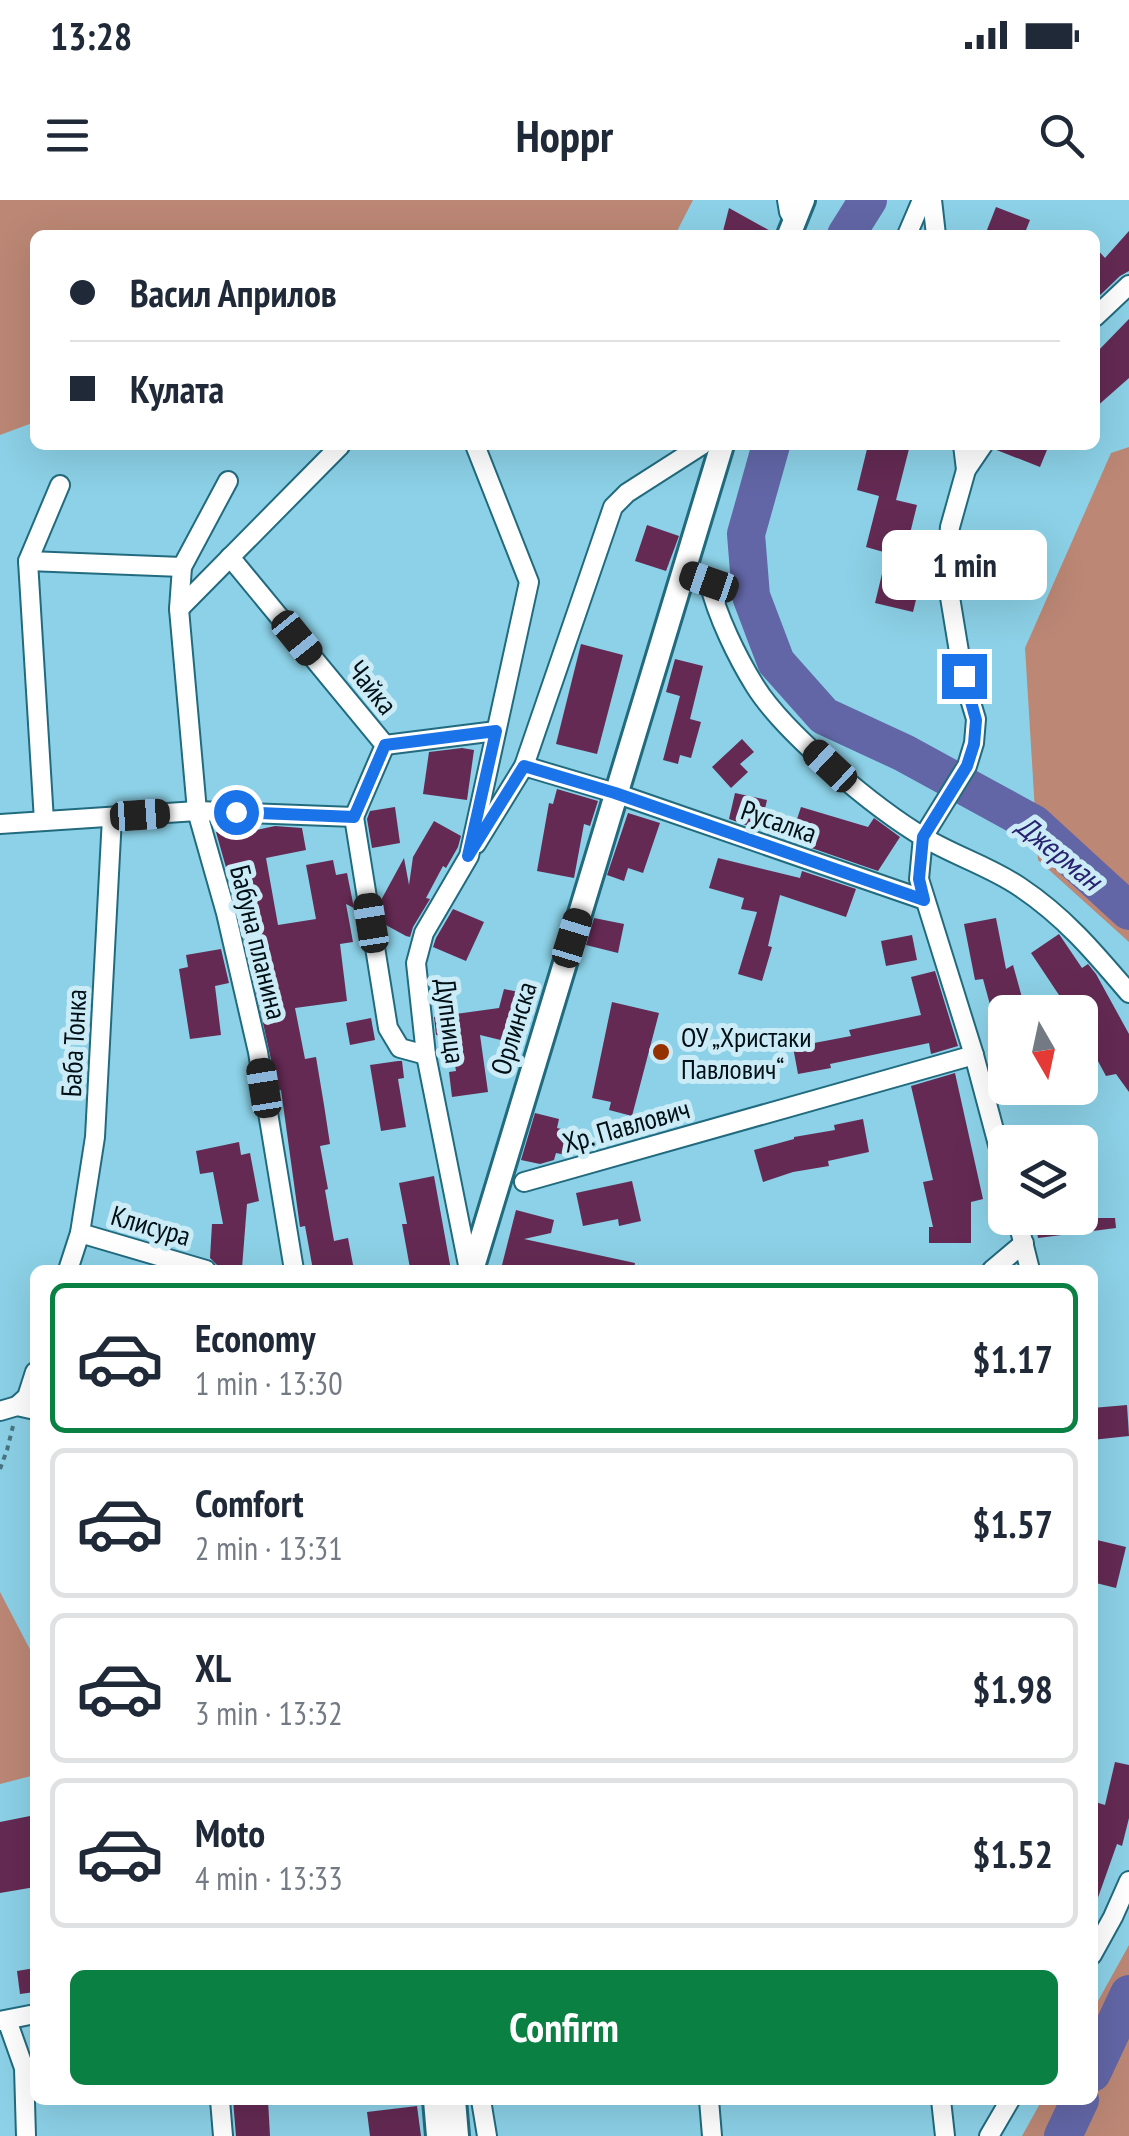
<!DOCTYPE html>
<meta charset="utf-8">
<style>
:root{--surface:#fff;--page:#f2f2f3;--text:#1f2937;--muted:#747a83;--line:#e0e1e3;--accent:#0b8043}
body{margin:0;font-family:"PT Sans Narrow",sans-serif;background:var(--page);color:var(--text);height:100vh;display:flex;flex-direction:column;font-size:38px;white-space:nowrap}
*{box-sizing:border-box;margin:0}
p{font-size:32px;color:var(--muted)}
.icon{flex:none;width:55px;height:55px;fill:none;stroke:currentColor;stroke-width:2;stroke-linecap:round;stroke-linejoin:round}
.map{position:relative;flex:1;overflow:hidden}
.details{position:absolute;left:30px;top:1065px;width:1068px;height:840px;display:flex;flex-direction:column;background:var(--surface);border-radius:15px;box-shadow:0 10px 40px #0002}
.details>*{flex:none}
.banner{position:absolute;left:30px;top:30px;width:1070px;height:220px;border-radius:15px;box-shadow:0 10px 40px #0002;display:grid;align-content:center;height:220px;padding:0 40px;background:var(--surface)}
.needle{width:65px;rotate:171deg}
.tools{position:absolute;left:988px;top:795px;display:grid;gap:20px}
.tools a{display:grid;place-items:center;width:110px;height:110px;border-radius:15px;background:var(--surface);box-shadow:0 10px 40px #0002;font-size:50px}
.end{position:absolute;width:45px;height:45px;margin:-22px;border:12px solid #1a73e8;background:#fff;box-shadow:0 0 0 5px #fff}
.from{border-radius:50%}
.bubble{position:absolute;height:70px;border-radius:15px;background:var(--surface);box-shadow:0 10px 40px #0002;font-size:32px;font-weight:700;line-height:70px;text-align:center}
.car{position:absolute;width:30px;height:60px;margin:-30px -15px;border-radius:12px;box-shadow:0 0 8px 2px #0007;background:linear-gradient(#222 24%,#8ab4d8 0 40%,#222 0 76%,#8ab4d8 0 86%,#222 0)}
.banner b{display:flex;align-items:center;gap:35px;height:95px;font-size:38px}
.banner b+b{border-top:2px solid var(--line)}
.banner i{width:25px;height:25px;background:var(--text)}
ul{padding:18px 0 0;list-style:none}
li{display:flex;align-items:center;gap:30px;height:150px;margin:0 20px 15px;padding:0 20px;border:5px solid var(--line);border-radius:15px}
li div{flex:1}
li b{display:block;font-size:38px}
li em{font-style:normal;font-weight:700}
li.current{border-color:var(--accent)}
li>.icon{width:90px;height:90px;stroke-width:1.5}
.primary-button{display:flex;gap:20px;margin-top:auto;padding:20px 40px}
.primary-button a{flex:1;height:115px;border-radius:15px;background:var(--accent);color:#fff;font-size:40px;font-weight:700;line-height:115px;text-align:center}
.status{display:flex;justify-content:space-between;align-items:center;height:70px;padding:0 50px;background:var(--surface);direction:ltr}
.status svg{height:28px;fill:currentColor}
header{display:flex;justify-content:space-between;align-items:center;height:130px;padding:0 40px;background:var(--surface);font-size:45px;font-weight:700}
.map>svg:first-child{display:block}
.green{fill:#bc8775}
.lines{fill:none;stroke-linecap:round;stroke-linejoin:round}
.river{stroke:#6266a6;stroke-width:38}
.building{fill:#642a53}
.minor-casing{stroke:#226b7f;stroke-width:22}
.tertiary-casing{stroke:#226b7f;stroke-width:28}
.path{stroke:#497583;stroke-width:4;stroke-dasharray:5 5;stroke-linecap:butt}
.minor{stroke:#fff;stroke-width:18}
.tertiary{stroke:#fff;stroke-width:22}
.route{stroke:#1a73e8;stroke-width:12}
.poi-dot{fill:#953000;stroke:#cbecf7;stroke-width:4}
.labels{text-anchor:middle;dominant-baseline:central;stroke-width:10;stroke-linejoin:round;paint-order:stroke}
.street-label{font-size:28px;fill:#000f15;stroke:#cbecf7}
.poi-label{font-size:28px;fill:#000f15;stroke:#cbecf7;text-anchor:start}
.water-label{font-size:30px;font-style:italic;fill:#292371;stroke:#cbecf7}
</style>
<div class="status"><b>13:28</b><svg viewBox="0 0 49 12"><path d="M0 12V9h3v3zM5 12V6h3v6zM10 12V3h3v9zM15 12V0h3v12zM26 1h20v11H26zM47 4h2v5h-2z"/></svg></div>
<header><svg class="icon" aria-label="menu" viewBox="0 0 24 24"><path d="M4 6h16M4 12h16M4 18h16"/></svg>Hoppr<svg class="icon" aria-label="search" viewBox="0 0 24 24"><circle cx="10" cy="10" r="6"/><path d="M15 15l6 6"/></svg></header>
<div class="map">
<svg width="1129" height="1936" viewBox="0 0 1129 1936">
<rect width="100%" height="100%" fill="#8cd1e7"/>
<g class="green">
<path d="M0,0H693L675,35H35V222L0,235Z"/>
<path d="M1129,247V742L1038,660L1025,448L1111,253Z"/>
<path d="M0,1392L35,1459V1575L0,1584Z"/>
<path d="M1129,1745V1936H1022L1042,1900H1092L1093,1810Z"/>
</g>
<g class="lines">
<g class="river">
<path d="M846,35L868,0"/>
<path d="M771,245L746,334L751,396L776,462L824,516L904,553L1034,624L1129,711"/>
<path d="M1092,1873L1129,1794"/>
<path d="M1063,1936L1080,1900"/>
</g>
</g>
<g class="building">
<path d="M996,7L1030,20L1024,35H985Z"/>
<path d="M729,8L774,33V35H722Z"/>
<path d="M1129,31V71L1120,76L1095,100V47L1105,58Z"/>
<path d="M1129,119V178L1095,208V154Z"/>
<path d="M868,245H892L909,249L896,300L917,305L904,358L925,363L913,412L875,403L887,353L866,347L879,296L857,290Z"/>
<path d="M995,245H1049L1040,267L994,249Z"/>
<path d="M647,325L679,336L666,371L635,361Z"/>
<path d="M994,345L996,386L964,388L963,346Z"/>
<path d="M581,444L623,455L597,554L556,544Z"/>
<path d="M675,459L703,466L690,519L701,522L691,558L680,555L678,564L663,560L680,496L666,492Z"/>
<path d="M742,539L754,552L740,564L748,572L731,588L712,567Z"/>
<path d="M462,548L474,550L467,600L423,594L429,552Z"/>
<path d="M557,589L598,601L590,626L584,624L574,678L537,671L549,603L553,604Z"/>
<path d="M735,593L767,600L760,630L729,619Z"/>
<path d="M395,607L400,643L372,648L367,619L370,611Z"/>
<path d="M801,607L868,627L874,618L900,637L878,671L797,643L800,633L793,631Z"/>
<path d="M628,613L660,623L643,673L628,668L624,681L607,675Z"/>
<path d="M434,621L461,636L458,647L446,668L443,666L426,698L430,699L413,727L410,737L406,736L384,724L380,702L404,658L409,685L413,657Z"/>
<path d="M275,626L302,628L306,650L266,658L278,725L316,719L306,665L333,660L336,675L347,673L354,708L346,704L353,742L340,744L347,801L295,808L305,859L316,857L324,905L330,944L320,946L328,989L325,990L334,1041L348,1038L354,1070H313L305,1026L300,1027L281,890L278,891L238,710L216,632L246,627L247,632Z"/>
<path d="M718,658L800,678L802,671L856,689L846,717L780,695L768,746L772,747L762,781L738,774L757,712L741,709L744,698L709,688Z"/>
<path d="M453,709L484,722L466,761L433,747L436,738Z"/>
<path d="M594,718L624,724L618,753L586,745Z"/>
<path d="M996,718L1006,769L1013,765L1026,812H992L983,779L975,780L964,724Z"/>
<path d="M1059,734L1082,768L1088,764L1096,774L1129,834V892L1116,874L1106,876L1080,828V802L1069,810L1031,753Z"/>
<path d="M912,735L917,760L886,766L881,741Z"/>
<path d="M221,749L229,783L215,786L221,835L190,839L179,769L188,767L186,755Z"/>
<path d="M935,771L958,846L931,854L929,843L830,864L831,868L798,874L793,847L851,836L849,830L921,815L911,777Z"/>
<path d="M504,789L533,795L521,845L480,835L488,892L452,897L449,872L456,871L450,833L436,835L434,817L499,808Z"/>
<path d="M612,802L659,813L632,916L609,910L611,902L592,898Z"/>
<path d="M371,818L375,840L350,845L346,823Z"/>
<path d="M398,861H402L404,878L398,879L406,927L381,931L370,865Z"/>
<path d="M955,873L983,999L971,1002V1043H929V1027H933L923,982L933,980L911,886Z"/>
<path d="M535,913L559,919L557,928L577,933L571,956L556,953L554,960L540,964L521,960Z"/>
<path d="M863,919L869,952L828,961L829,966L793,972L763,982L754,950L794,939V937L835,930L834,925Z"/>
<path d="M239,942L241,955L250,953L259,1001L247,1004L242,1068L218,1066L210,1058L212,1024H223L213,972L200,974L196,951Z"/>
<path d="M434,976L451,1070H417L416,1067L410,1068L402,1024H407L399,983Z"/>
<path d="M632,981L641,1021L619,1026L618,1019L583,1026L576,993Z"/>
<path d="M516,1010L554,1020L551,1033L524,1039L635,1063L634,1070H522L502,1065Z"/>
<path d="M1035,1018H1115L1116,1028L1038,1038Z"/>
<path d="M1127,1205L1129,1236L1092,1240V1208Z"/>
<path d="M1097,1340L1126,1347L1116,1388L1092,1382V1357Z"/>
<path d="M1115,1562L1129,1565V1618L1122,1646L1117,1644L1095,1706H1092V1601L1105,1605Z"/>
<path d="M35,1615V1687L0,1693V1622Z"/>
<path d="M35,1768V1792L20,1794L17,1771Z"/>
<path d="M233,1900H268L270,1936H236Z"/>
<path d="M417,1906L421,1936H370L367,1912Z"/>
</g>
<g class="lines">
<g class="minor-casing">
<g id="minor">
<path d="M787,0L789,12L794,21"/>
<path d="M932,0L936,35"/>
<path d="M907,35L922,0"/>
<path d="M1095,117L1129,85"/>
<path d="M963,245L966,270"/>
<path d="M983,245L966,270L950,327L946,373L963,476L976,519L974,543L967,566L923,637L919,679L974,855L1005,971"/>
<path d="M230,357L385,545L354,617"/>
<path d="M28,361L182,367L228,281"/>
<path d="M182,367L179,409L197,611L226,713L258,852L294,1070"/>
<path d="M683,373L709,382C717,416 737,457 755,486C785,534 876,609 925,638C955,656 991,667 1020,687C1065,717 1095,753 1129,793"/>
<path d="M179,409L340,246"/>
<path d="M385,545L496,531"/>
<path d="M524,566L615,593L925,700"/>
<path d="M354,617L388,828L400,848L426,855"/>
<path d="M44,621L28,361L60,285"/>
<path d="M0,624L197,611L354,617"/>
<path d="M476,644L524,566L613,307L627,293L702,245"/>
<path d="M524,982L974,855"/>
<path d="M1017,1018L1030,1070"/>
<path d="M80,1033L206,1070"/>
<path d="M68,1070L80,1033L95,937L112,617"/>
<path d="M469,1070L426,855L416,763L424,733L469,656L529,382L475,245"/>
<path d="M992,1070L1024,1043"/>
<path d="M17,1206L27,1197L35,1172"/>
<path d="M0,1211L17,1206L35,1210"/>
<path d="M1092,1755L1113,1717L1129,1681"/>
<path d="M7,1820L24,1868L26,1936"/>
<path d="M0,1821L35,1814"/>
<path d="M220,1900L223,1936"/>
<path d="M481,1900L487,1936"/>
<path d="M709,1900L712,1936"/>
<path d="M941,1900L945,1936"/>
<path d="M989,1936L1010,1900"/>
</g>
</g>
<g class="tertiary-casing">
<g id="tertiary">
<path d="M789,35L803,0"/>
<path d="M472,1070L722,245"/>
<path d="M435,1900L438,1936"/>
<path d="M454,1900L457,1936"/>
</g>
</g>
<path class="path" d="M0,1269L7,1250L13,1226"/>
<use href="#minor" class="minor"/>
<use href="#tertiary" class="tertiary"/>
</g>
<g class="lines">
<path class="route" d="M236,612L354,617L385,545L496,531L468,656L524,566L615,593L924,700L919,679L923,637L967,566L974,544L976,520L964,476"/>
</g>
<circle class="poi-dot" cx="661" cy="852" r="10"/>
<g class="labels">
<g class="street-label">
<text transform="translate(373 487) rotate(51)">Чайка</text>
<text transform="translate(779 621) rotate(19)">Русалка</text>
<text transform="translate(259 742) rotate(76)">Бабуна планина</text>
<text transform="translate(451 821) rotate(83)">Дупница</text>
<text transform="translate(513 828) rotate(-73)">Орлинска</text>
<text transform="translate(73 843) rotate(-87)">Баба Тонка</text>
<text transform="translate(626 925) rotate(-16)">Хр. Павлович</text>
<text transform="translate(151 1025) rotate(16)">Клисура</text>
</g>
<g class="poi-label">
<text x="681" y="836">ОУ „Христаки<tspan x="681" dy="32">Павлович“</tspan></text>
</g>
<g class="water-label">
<text transform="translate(1060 652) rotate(39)">Джерман</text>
</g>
</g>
</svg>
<div class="tools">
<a><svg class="needle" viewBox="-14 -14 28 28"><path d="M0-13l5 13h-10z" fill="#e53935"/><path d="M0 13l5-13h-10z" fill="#747a83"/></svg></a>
<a><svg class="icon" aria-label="layers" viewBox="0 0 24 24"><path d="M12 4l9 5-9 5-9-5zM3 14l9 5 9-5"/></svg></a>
</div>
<i class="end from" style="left:236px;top:612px"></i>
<i class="end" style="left:964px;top:476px"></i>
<div class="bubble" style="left:882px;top:330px;width:165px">1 min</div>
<i class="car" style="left:709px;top:382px;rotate:289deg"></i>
<i class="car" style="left:297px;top:438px;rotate:141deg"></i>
<i class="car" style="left:830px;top:566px;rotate:313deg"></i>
<i class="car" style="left:140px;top:615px;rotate:86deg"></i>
<i class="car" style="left:371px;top:723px;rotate:351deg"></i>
<i class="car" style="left:572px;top:738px;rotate:17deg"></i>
<i class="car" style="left:264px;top:888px;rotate:351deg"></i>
<div class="banner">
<b><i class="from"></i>Васил Априлов</b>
<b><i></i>Кулата</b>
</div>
<section class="details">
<ul>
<li class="current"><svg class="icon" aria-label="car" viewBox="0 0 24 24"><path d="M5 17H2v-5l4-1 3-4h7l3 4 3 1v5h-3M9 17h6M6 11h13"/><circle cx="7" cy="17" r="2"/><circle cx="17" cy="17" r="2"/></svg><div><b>Economy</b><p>1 min · 13:30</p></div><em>$1.17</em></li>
<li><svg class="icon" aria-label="car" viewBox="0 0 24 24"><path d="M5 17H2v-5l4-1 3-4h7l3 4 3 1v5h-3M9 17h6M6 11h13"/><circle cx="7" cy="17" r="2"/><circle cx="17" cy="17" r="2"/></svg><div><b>Comfort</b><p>2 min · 13:31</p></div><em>$1.57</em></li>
<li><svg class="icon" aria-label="car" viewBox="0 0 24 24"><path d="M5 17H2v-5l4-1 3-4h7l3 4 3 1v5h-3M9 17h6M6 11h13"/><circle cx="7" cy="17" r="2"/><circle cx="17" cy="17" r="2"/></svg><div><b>XL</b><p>3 min · 13:32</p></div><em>$1.98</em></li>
<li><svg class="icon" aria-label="car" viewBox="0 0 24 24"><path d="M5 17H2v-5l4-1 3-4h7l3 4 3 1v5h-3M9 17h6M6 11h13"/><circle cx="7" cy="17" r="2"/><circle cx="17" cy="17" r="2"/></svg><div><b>Moto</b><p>4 min · 13:33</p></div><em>$1.52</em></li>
</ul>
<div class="primary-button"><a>Confirm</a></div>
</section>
</div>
